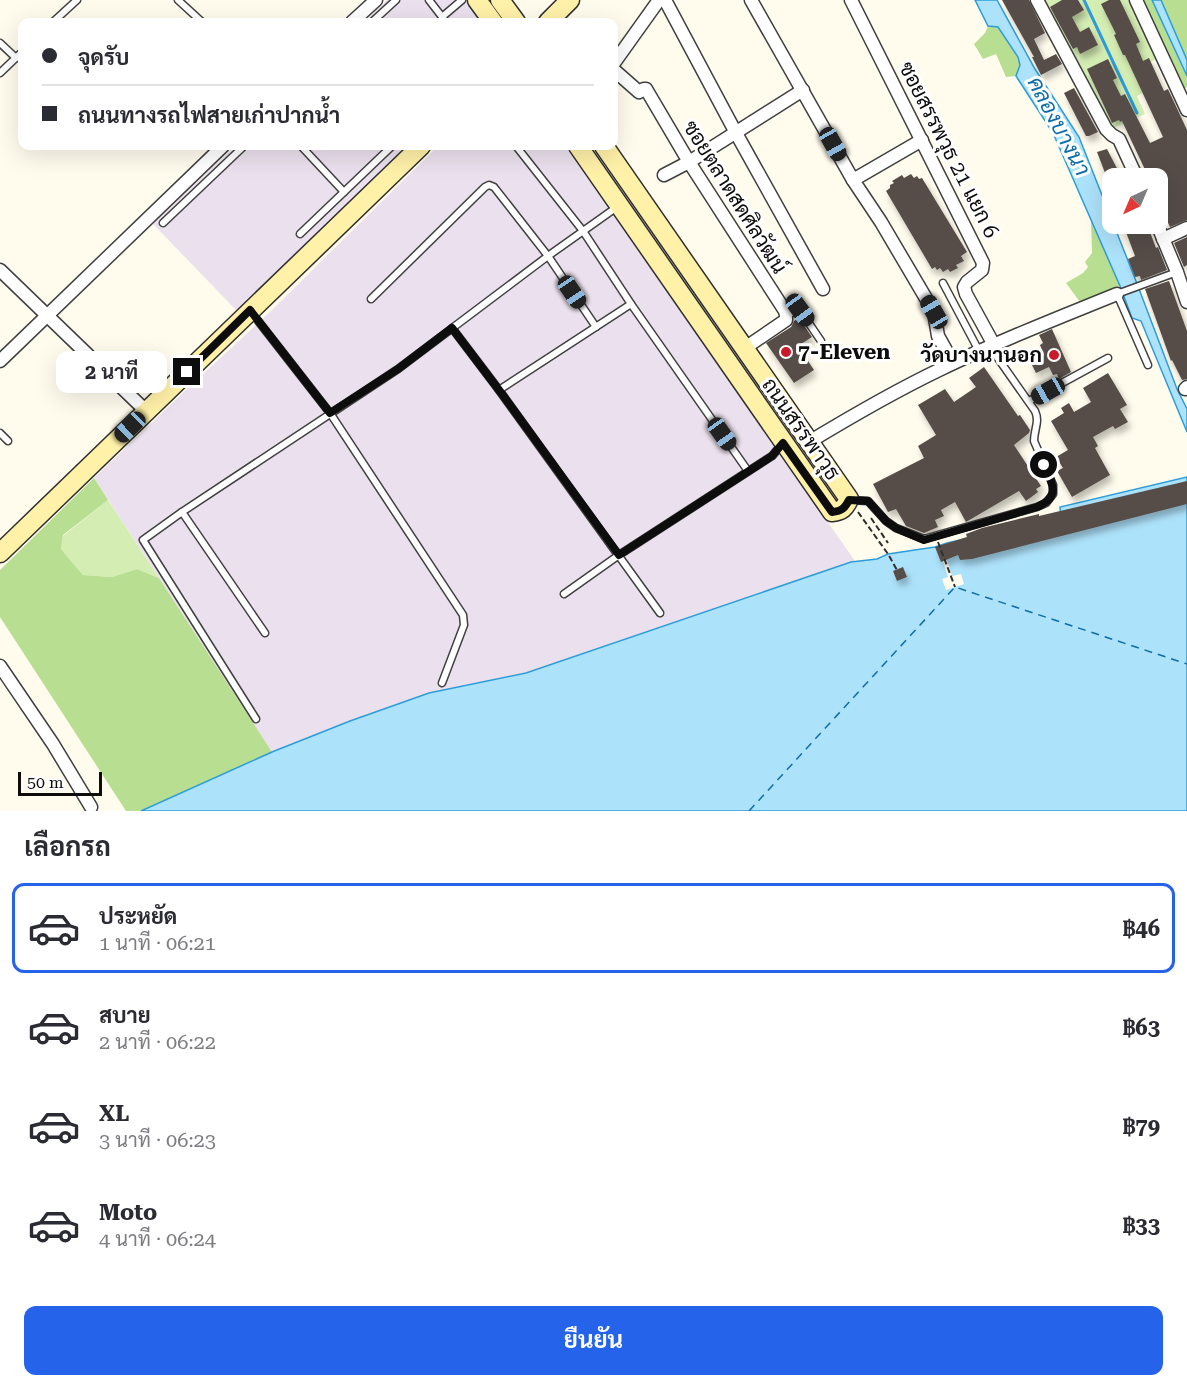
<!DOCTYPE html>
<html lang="th">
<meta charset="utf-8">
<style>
:root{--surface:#fff;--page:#f2f2f3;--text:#2b2b33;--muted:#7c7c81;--line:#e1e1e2;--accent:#2563eb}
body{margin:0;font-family:"Roboto Serif",Sarabun,serif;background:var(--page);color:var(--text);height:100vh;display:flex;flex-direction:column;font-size:22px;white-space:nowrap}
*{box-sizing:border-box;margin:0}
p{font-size:20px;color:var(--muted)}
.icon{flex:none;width:33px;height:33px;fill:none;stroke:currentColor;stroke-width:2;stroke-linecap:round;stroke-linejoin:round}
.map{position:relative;height:811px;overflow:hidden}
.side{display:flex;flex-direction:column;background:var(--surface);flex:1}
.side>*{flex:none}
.banner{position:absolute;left:18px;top:18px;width:600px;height:132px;border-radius:12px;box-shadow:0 6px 24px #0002;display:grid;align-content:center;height:132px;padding:0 24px;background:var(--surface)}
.needle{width:39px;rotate:224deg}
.tools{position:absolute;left:1102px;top:168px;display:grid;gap:12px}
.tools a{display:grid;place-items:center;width:66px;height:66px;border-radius:12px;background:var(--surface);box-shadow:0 6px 24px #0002;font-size:30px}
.scale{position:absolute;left:18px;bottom:15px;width:84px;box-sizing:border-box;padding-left:6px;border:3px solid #0d0d0d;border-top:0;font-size:16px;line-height:21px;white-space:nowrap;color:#0d0d0d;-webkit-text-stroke:4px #fff;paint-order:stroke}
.end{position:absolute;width:27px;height:27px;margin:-14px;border:8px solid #0d0d0d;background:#fff;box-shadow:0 0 0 3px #fff}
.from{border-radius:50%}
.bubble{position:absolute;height:42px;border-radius:12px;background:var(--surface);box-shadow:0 6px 24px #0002;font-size:20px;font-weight:700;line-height:42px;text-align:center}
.car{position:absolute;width:18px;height:36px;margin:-18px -9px;border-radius:8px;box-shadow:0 0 4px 2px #0007;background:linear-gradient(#222 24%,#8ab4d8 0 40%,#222 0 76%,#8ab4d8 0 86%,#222 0)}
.banner b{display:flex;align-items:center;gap:21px;height:57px;font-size:22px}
.banner b+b{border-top:2px solid var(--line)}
.banner i{width:15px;height:15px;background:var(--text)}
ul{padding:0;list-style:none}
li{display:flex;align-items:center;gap:18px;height:90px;margin:0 12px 9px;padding:0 12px;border:3px solid transparent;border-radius:12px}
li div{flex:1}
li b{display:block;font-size:22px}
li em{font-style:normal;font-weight:700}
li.on{border-color:var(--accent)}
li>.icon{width:54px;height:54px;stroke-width:1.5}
h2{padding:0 24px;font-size:27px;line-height:72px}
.action{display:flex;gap:12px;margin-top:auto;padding:12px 24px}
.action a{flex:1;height:69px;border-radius:12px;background:var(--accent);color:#fff;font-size:24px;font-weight:700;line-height:69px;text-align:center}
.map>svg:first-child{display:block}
.industrial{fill:#ebe0ed}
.green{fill:#d4edb3}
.forest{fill:#b8df91}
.water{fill:#ade2fb;stroke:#2d9dd9;stroke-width:1.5}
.pier{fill:#fffbed}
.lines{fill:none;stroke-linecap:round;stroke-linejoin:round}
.stream{stroke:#2d9dd9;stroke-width:3}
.ferry{stroke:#0c6daa;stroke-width:1.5;stroke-dasharray:8 6;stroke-linecap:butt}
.building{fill:#574d48;filter:url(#shadow)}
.lane-casing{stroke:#404040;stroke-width:9}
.street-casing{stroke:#404040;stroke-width:15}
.secondary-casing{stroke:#2f2f2f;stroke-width:21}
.path{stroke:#2f2f2f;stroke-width:2;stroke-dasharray:6 3;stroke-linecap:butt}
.lane{stroke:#fff;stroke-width:6}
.street{stroke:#fff;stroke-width:12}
.secondary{stroke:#fff1a8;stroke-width:18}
.route{stroke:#0d0d0d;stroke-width:8}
.poi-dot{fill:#c9192a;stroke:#fff;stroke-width:2}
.labels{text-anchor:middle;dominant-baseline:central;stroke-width:6;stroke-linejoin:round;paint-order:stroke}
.street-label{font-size:21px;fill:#0d0d0d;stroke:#fff}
.poi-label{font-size:21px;font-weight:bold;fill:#0d0d0d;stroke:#fff;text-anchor:start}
.water-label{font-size:22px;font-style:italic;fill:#0c6daa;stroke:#fff}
</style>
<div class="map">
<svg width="1187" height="811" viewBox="0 0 1187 811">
<defs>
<filter id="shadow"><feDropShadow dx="3" dy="5.5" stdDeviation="3" flood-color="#0004"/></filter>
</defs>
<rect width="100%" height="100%" fill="#fffbed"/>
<g class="industrial">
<path d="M387,0H465L480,22H364Z"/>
<path d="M235,146H407L238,312L153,224Z"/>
<path d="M438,146H565L855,561L526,673L429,693L350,721L272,752L94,478L188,388L271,311Z"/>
</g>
<g class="green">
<path d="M1043,0H1129L1156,59L1147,64L1157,85L1137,96L1145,114L1111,129Z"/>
<path d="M108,500L159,578L137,569L112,577L83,575L61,549L63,536Z"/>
</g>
<g class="forest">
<path d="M1144,0H1152L1185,70L1187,76V87L1184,89Z"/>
<path d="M1161,0H1187V60L1164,7Z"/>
<path d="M988,26L998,27L1018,57L1020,65L1016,76L1006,77L996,54L983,59L974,44L985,33Z"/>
<path d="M1091,220L1120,286L1080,302L1066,283L1083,273L1088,267L1085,262L1092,253Z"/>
<path d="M94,478L108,500L63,535L61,549L83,575L112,577L137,569L159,578L272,752L141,811H126L0,617V570Z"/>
</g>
<g class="water">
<path d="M975,0H997L1035,69L1079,137L1136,281L1177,389L1187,409V432L1141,321L1132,318L1120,286L1053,133L1016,76L1020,65L1018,57L998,27L988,26Z"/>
<path d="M1152,0H1161L1187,60V76Z"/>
<path d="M1187,477V811H141L272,752L350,721L429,693L526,673L851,562L877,559L888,554L935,547L947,543L1022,526L1062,528L1060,507Z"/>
</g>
<path class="pier" d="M947,560L952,576L961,574L964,584L946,590L942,579L948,577L943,561Z"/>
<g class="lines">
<path class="stream" d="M1084,0L1137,113"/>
<path class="ferry" d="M749,811L955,587L1187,664"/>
</g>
<g class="building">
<path d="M1002,0H1029L1045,33L1034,39L1044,60L1056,54L1062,64L1041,75L1032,57H1034Z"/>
<path d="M1062,0H1078L1084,10L1072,17L1080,32L1089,27L1098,45L1080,54L1077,47L1073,49L1050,7Z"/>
<path d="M1109,0H1120L1140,42L1136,44L1143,61L1149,58L1164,91L1168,89L1187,130V220L1170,227L1158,201V178H1149L1122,121L1120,122L1119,120L1112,123L1087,69L1108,59L1117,78L1113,80L1121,96L1125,94L1150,143L1163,137L1125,55H1123L1114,35L1116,34L1101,4Z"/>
<path d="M1074,88L1098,132L1089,136H1086L1064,93Z"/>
<path d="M1107,149L1122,178H1107L1097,152Z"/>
<path d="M911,174L914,178L917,176L919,179L922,178L967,252L961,256L964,261L956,265L958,268L950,272L948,269L943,272L940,268L937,270L935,267L932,269L886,191L890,188V185L894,183L892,181L902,175L904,178Z"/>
<path d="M1123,224H1147L1156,248L1158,247L1167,270L1141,280L1140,276L1135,277L1128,259L1135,256Z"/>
<path d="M1187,237V265L1184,267L1174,243Z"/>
<path d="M1169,281L1187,331V379L1182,380L1172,360L1171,361L1145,289Z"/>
<path d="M799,318L812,337L798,346L814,370L794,383L766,343L791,327L794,321Z"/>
<path d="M1052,329L1071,372L1059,379L1057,374L1053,375L1049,367L1036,373L1030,361L1044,355L1040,345L1043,343L1039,335Z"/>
<path d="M984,367L1018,416L1020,415L1030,430L1029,433L1014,445L1041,486L1036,489L1038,492L1026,501L1019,491L966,522L955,502L941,510L944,516L935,520L938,527L924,533L906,526L896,509L888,512L873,484L924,458L918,446L936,435L918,405L945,389L954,402L976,387L969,378Z"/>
<path d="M1108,373L1127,405L1120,409L1128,422L1115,429L1113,426L1093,437L1098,446L1095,448L1110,475L1072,497L1057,471L1063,468L1056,457L1068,450L1051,421L1064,413L1061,408L1069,403L1074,412L1091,402L1083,388Z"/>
<path d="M1187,481V504L972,559L960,560L958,555L941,562L935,547L967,537L966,534L982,528L1039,514V516Z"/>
<path d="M903,567L907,577L897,581L893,571Z"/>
</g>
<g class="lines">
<g class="lane-casing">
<g id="lane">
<path d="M178,0L202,22"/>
<path d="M429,0L446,22"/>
<path d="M442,17L462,0"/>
<path d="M53,22L77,0"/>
<path d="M372,22L396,0"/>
<path d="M0,43L16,58"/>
<path d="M0,73L22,52"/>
<path d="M301,146L344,192"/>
<path d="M516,146L583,231L631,304L748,471"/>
<path d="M163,223L244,146"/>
<path d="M300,234L392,146"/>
<path d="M943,283L979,351"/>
<path d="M371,299L485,187L489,185L494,187L548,256L596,327"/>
<path d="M631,304L499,390L660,613"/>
<path d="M252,313L330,413L463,615L464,625L442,683"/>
<path d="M786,315L800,310L821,341"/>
<path d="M452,328L499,390"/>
<path d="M1148,365L1117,294L1177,272"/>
<path d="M1029,401L1108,358"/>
<path d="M0,433L8,441"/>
<path d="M850,500L868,501L886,521L896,528L924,539L1037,507L1046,503L1053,494V485L1034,441C1034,429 1040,422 1035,411L990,347"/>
<path d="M182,512L265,633"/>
<path d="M564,594L619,555L772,456L783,443"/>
<path d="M256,719L143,540L182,512L398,369L548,256L617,207"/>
</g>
</g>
<g class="street-casing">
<g id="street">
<path d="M665,0L736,133L823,289"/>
<path d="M751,0L853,180L881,222L934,312L938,336L953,363"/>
<path d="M851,0L983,263L982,270L967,282L964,287L966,294L994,345"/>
<path d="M1037,0L1106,129L1112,135L1119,139L1137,178"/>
<path d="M1136,0L1187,110"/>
<path d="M352,22L376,0"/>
<path d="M614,63L659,0"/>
<path d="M614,70L639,92L644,89H646L689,162L785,311L786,315V320L745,348"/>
<path d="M664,175L689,162L803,90"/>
<path d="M853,180L922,140"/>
<path d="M1157,224L1177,272L1187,302"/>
<path d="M1163,239L1187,228"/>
<path d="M0,270L146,411"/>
<path d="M0,361L223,146"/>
<path d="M1185,389L1187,387"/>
<path d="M809,442C852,416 895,391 941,369C998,341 1058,318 1117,294"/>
<path d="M0,666L53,744L91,807"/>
</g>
</g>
<g class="secondary-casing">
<g id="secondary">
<path d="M477,0L493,22"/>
<path d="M500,0L516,22"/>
<path d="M548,22L570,0"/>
<path d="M578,146L828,506L832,512C842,511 845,508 849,499L604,146"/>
<path d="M0,553L421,146"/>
</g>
</g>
<g class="path">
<path d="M858,512L888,554L897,570"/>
<path d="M871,518L888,543"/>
<path d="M938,542L955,587"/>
</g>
<use href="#lane" class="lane"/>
<use href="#street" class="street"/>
<use href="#secondary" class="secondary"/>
</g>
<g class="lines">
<path class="route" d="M187,372L250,310L330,413L398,369L452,328L502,394L619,555L772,456L783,443L832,512C842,511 845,508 849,500L868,501L886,521L896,528L924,540L1037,507C1061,497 1053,484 1044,465"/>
</g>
<g class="poi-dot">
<circle cx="786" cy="352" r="6"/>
<circle cx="1054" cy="355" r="6"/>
</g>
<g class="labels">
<g class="street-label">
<text transform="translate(949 150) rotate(63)">ซอยสรรพวุธ 21 แยก 6</text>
<text transform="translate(735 197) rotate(58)">ซอยตลาดสดศิลวัฒน์</text>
<text transform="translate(801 429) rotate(55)">ถนนสรรพาวุธ</text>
</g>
<g class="poi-label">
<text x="798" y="352">7-Eleven</text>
<text x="1042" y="355" text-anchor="end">วัดบางนานอก</text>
</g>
<g class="water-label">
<text transform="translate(1059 126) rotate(62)">คลองบางนา</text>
</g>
</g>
</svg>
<div class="tools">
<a><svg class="needle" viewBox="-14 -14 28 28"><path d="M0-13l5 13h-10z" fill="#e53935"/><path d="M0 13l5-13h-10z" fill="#7c7c81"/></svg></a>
</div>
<div class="scale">50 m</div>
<i class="end from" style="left:1044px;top:465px"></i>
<i class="end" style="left:187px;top:372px"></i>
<div class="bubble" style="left:56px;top:351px;width:111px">2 นาที</div>
<i class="car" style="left:833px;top:144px;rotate:151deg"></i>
<i class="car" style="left:572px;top:292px;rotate:146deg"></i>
<i class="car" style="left:800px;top:310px;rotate:144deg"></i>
<i class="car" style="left:934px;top:312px;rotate:330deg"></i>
<i class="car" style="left:1048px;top:391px;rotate:241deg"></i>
<i class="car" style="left:130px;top:427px;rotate:226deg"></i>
<i class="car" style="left:722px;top:434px;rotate:145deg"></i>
<div class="banner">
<b><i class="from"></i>จุดรับ</b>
<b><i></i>ถนนทางรถไฟสายเก่าปากน้ำ</b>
</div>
</div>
<section class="side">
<h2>เลือกรถ</h2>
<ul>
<li class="on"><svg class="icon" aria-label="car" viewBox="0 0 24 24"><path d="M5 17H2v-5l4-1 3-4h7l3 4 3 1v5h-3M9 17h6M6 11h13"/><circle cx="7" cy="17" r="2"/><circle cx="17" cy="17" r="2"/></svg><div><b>ประหยัด</b><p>1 นาที · 06:21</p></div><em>฿46</em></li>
<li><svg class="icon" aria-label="car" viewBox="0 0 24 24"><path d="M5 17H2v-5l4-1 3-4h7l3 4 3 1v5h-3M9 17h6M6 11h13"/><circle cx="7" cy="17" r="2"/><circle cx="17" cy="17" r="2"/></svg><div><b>สบาย</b><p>2 นาที · 06:22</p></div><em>฿63</em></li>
<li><svg class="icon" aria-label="car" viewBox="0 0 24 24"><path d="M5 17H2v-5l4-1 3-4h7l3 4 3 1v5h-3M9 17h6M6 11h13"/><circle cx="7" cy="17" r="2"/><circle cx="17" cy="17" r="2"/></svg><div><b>XL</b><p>3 นาที · 06:23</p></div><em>฿79</em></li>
<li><svg class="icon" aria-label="car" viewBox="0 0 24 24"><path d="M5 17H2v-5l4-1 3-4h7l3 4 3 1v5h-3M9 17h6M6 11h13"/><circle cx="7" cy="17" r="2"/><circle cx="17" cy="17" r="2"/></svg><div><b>Moto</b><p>4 นาที · 06:24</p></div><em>฿33</em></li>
</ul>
<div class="action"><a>ยืนยัน</a></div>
</section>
